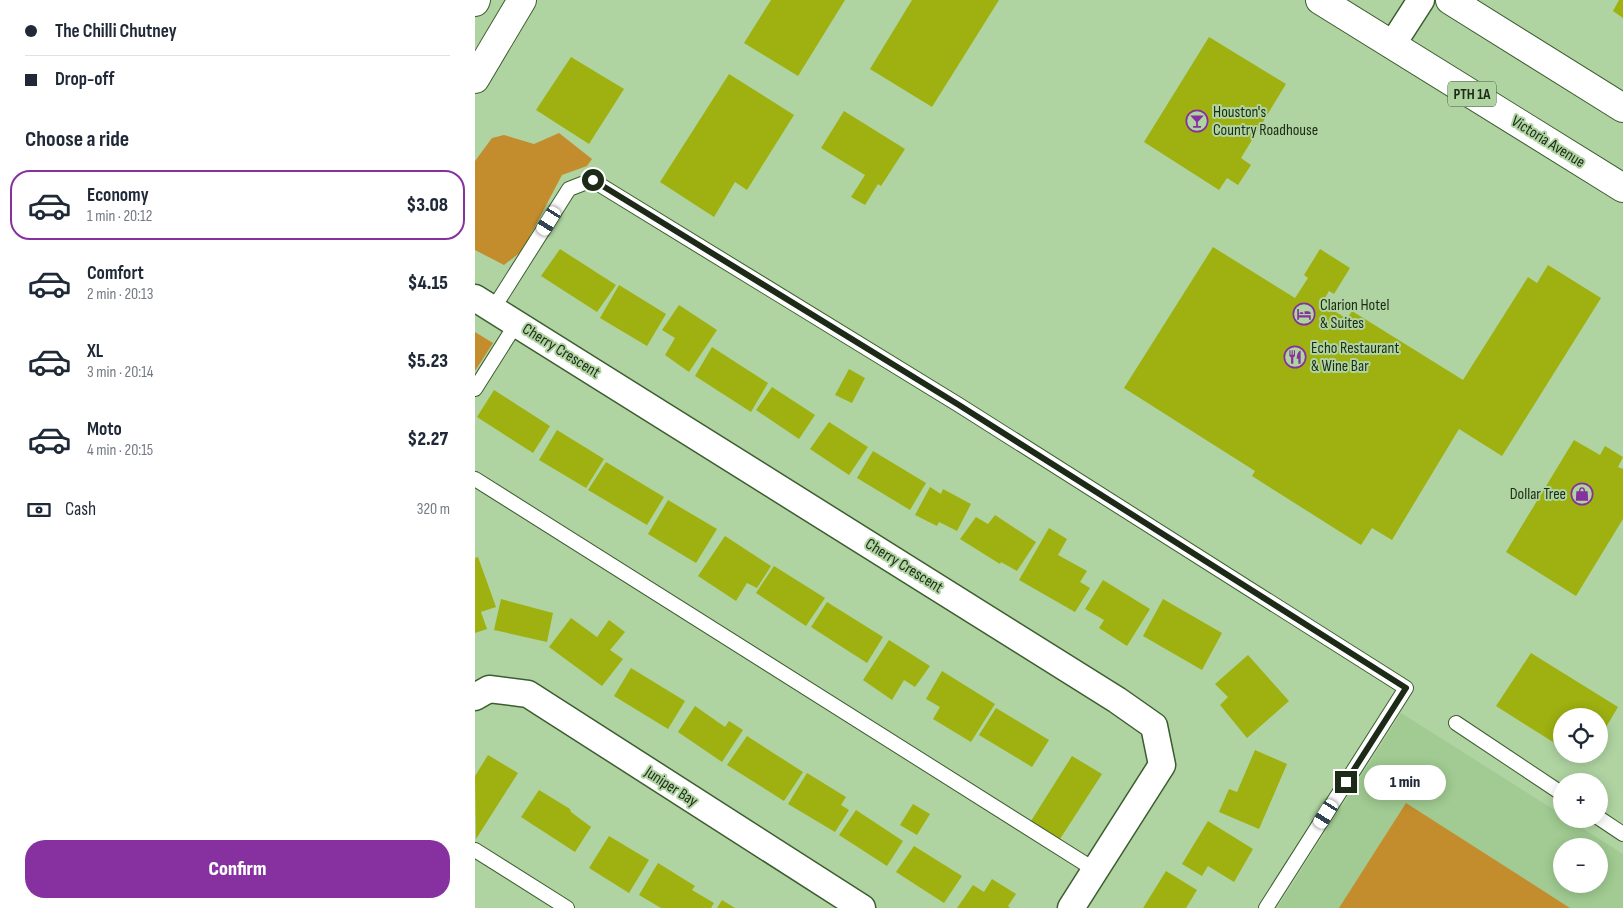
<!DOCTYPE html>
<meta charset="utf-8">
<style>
:root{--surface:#fff;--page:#f2f2f3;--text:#1f2937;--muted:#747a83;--line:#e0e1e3;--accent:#86319f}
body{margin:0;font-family:"Sofia Sans Condensed",sans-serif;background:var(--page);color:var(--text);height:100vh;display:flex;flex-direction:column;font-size:19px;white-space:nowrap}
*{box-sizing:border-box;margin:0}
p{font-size:16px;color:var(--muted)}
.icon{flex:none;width:28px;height:28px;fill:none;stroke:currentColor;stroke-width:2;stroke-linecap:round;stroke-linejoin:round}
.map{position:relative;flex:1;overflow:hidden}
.sheet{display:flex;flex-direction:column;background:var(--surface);width:475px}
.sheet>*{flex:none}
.guide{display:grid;align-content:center;height:110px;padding:0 25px;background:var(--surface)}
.controls{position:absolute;left:1078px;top:708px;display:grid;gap:10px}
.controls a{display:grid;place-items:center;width:55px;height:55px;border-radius:50%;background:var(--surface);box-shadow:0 2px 12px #0003;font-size:25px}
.end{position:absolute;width:22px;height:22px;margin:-11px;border:6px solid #1c2a17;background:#fff;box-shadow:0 0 0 2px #fff}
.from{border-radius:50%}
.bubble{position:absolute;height:35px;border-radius:18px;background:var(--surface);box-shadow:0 2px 12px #0003;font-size:16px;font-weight:800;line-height:35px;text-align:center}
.car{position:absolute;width:15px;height:30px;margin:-15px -8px;border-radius:6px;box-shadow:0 0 4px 1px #0007;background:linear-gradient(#fff 24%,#345 0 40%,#fff 0 76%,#345 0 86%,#fff 0)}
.guide b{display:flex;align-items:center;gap:18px;height:48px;font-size:19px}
.guide b+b{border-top:1px solid var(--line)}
.guide i{width:12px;height:12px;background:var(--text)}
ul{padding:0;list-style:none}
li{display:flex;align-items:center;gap:15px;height:70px;margin:0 10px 8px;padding:0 15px;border:2px solid transparent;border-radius:20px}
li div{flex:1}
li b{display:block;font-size:19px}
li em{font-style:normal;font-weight:800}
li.selected{border-color:var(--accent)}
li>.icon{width:45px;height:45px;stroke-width:1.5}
h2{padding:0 25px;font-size:22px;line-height:60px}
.pay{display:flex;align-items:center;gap:12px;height:55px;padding:0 25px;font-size:19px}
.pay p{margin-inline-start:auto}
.cta{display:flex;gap:10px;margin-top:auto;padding:10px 25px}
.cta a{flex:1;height:58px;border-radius:20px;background:var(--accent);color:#fff;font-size:20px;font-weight:800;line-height:58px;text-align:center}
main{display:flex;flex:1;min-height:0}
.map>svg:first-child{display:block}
.built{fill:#a1cb92;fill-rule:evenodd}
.green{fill:#c38d2e}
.building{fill:#9eb110}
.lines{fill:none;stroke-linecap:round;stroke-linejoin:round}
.service-casing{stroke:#3c5d2f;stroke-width:16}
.minor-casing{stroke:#3c5d2f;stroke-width:29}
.secondary-casing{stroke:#3c5d2f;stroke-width:30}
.primary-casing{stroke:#3c5d2f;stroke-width:30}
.service{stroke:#fff;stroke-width:14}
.minor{stroke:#fff;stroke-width:26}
.secondary{stroke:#fff;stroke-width:28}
.primary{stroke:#fff;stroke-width:28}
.route{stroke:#1c2a17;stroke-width:6}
.labels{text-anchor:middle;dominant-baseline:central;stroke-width:4;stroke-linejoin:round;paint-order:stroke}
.shield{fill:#afd4a1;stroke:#485d40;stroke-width:1}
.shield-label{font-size:15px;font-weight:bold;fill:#1c2a17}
.poi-label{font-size:16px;fill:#1c2a17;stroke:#afd4a1;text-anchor:start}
.street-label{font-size:16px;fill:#1c2a17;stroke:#afd4a1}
</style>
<main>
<section class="sheet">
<div class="guide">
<b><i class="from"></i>The Chilli Chutney</b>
<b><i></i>Drop-off</b>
</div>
<h2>Choose a ride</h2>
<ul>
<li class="selected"><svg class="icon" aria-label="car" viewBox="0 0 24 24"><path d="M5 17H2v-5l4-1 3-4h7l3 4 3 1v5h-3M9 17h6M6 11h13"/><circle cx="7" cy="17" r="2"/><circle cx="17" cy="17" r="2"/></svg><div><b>Economy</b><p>1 min · 20:12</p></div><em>$3.08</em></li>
<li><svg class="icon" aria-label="car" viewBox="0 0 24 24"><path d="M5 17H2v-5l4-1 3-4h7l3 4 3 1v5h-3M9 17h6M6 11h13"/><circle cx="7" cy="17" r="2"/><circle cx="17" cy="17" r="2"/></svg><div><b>Comfort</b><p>2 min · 20:13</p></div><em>$4.15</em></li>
<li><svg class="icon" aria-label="car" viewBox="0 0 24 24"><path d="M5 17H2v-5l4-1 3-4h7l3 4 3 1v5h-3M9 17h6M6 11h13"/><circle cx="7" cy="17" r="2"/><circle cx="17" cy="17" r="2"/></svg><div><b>XL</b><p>3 min · 20:14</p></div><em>$5.23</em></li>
<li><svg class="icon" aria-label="car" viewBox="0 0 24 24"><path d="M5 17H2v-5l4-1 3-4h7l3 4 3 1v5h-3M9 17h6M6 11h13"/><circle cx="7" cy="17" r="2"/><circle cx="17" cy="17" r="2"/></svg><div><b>Moto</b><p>4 min · 20:15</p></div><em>$2.27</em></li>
</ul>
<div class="pay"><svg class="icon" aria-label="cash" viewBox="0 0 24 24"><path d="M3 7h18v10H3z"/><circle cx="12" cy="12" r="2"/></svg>Cash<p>320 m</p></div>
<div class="cta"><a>Confirm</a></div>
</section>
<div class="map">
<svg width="1148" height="908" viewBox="0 0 1148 908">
<rect width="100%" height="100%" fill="#afd4a1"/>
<path class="built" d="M926,713L1086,814V819H1093L1148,854V908H802ZM1086,846H1124V884H1086Z"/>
<g class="green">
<path d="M84,133L117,159L112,166L87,175L47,251L29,265L0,250V161L17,138L29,135L59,144Z"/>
<path d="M0,332L18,343L0,371Z"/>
<path d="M931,803L1095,908H864Z"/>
</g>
<g class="building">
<path d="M296,0H370L323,76L269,43Z"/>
<path d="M437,0H524L457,107L395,69Z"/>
<path d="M1144,0H1148V18L1138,11Z"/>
<path d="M734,37L811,84L766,158L776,165L763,185L752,178L744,190L669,142Z"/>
<path d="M96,57L149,89L114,144L61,110Z"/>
<path d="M254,74L319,115L272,190L260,182L239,217L185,182Z"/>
<path d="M369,111L430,149L406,186L403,184L390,205L376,197L390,175L346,148Z"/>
<path d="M738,247L820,298L833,278L829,275L845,249L875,268L859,294L854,291L847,303L872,319L877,311L988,380L1053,277L1062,283L1073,265L1126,298L1027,456L984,429L917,540L897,528L886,545L777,476L780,471L649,388Z"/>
<path d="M85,249L141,285L122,312L66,276Z"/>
<path d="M144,285L191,314L172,346L125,318Z"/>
<path d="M204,305L242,330L214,372L190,355L200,338L187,330Z"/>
<path d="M237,347L293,383L276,412L220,376Z"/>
<path d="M374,369L390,378L377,403L360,395Z"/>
<path d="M297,387L340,415L324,439L281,410Z"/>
<path d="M19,390L75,426L58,453L2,417Z"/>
<path d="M354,422L393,447L374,475L335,449Z"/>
<path d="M82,430L129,459L111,488L64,460Z"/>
<path d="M1099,440L1125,455L1130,446L1148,457L1143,467L1148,469V519L1101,596L1031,552Z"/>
<path d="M398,451L451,483L435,510L382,478Z"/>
<path d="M131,462L189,497L172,525L113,490Z"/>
<path d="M455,487L466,494L468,489L496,504L482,531L464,522L462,526L440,515Z"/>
<path d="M193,500L242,529L221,563L173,534Z"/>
<path d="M520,515L561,542L542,571L526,562L525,564L485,539L501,517L513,524Z"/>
<path d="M574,528L592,539L583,555L612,571L605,582L615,588L600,612L544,580Z"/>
<path d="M250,536L296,566L282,588L272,583L261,601L223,576Z"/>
<path d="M3,557L21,607L6,612L12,629L0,633V558Z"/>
<path d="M299,566L350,598L331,626L281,593Z"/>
<path d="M628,580L675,609L652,646L624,628L629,620L610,609Z"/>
<path d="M26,599L78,613L72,642L19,630Z"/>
<path d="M688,599L747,633L727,670L668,636Z"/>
<path d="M352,602L408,637L392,663L336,627Z"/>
<path d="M96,618L122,637L134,620L150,632L135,650L148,659L127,686L74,647Z"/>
<path d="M414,640L455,666L440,687L429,680L417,700L388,680Z"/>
<path d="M1056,653L1143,707L1124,739V716H1086V747L1021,706Z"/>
<path d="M773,655L814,701L772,738L745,705L753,697L740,684Z"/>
<path d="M156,668L210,701L193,729L139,696Z"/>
<path d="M467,671L520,704L496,742L458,719L465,707L451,699Z"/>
<path d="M220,706L250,727L254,721L268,730L247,762L203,732Z"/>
<path d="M521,708L574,740L557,767L504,735Z"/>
<path d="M272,736L328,772L309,801L252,765Z"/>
<path d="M780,750L812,764L784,829L744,812L754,789L762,792Z"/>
<path d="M1097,754H1115L1110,762Z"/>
<path d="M13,755L43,773L1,839L0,776Z"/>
<path d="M597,756L627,774L585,839L556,821Z"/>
<path d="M332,773L371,797L366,805L374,810L360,832L313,804Z"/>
<path d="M64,790L95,809L96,812L116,827L100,852L46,817Z"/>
<path d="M438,804L455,814L442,835L425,825Z"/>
<path d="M381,810L428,841L412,866L364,835Z"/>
<path d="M733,821L778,849L759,882L733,866L727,876L707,864Z"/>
<path d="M134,836L174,860L154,893L114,868Z"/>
<path d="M439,846L487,876L469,903L421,872Z"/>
<path d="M183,863L220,886L217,890L239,903L236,908H186L164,895Z"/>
<path d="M691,871L722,890L711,908H668Z"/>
<path d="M517,879L541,894L533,906L535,908H482L498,885L509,892Z"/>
<path d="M247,900L260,908H242Z"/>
</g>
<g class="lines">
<g class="service-casing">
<g id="service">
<path d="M18,309L94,189L117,180L484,405L931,688L791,908"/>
<path d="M0,389L41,324"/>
<path d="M0,479L620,870"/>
<path d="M981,723L1086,793"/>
<path d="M1124,818L1148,834"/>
<path d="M0,850L92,908"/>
</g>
</g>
<g class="minor-casing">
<g id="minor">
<path d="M917,45L946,0"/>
<path d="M0,298L642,700L679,726L687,765L596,908"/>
<path d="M0,697L14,689L53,694L387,908"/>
</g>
</g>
<g class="secondary-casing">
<g id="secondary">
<path d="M0,2L1,0"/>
<path d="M0,79L47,0"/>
</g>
</g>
<g class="primary-casing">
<g id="primary">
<path d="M845,0L1148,188"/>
<path d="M975,0L1148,108"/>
</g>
</g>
<use href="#service" class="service"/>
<use href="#minor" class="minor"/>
<use href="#secondary" class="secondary"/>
<use href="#primary" class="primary"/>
</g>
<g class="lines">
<path class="route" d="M118,180L484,405L931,688L871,782"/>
</g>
<defs>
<g id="bar-ring" transform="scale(1.125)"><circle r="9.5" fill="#afd4a1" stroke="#86319f" stroke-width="1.5"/><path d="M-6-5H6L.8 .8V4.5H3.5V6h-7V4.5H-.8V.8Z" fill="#86319f"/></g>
<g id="hotel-ring" transform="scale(1.125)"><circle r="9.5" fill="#afd4a1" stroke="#86319f" stroke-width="1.5"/><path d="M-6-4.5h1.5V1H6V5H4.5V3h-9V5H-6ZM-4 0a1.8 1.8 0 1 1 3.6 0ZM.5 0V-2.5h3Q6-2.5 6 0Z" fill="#86319f"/></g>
<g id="restaurant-ring" transform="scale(1.125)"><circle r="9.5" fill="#afd4a1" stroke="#86319f" stroke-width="1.5"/><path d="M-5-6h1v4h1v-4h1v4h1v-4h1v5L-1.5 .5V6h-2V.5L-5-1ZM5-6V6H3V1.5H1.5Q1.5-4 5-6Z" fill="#86319f"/></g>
<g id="shop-ring" transform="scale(1.125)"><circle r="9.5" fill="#afd4a1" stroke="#86319f" stroke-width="1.5"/><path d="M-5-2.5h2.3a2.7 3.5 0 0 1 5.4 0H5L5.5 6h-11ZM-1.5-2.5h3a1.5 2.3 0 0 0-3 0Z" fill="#86319f"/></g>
</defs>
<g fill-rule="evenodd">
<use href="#bar-ring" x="722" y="121"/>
<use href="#hotel-ring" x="829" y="314"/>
<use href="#restaurant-ring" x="820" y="357"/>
<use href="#shop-ring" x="1107" y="494"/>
</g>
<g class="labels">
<rect class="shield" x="973" y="81.5" width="48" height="25" rx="4"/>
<g class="shield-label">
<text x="997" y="94">PTH 1A</text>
</g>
<g class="poi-label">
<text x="738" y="112">Houston's<tspan x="738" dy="18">Country Roadhouse</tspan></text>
<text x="845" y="305">Clarion Hotel<tspan x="845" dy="18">&amp; Suites</tspan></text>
<text x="836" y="348">Echo Restaurant<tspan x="836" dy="18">&amp; Wine Bar</tspan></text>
<text x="1091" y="494" text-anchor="end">Dollar Tree</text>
</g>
<g class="street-label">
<text transform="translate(1073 142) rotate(32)">Victoria Avenue</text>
<text transform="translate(86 351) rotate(32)">Cherry Crescent</text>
<text transform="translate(429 566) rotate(32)">Cherry Crescent</text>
<text transform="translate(196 787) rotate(33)">Juniper Bay</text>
</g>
</g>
</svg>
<div class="controls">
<a><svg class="icon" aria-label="locate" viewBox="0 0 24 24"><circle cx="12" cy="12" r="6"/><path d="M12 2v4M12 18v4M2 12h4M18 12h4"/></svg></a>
<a>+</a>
<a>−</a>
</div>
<i class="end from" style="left:118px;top:180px"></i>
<i class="end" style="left:871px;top:782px"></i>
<div class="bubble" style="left:889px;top:765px;width:82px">1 min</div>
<i class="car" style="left:74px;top:221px;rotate:212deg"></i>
<i class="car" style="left:851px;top:814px;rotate:212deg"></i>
</div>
</main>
